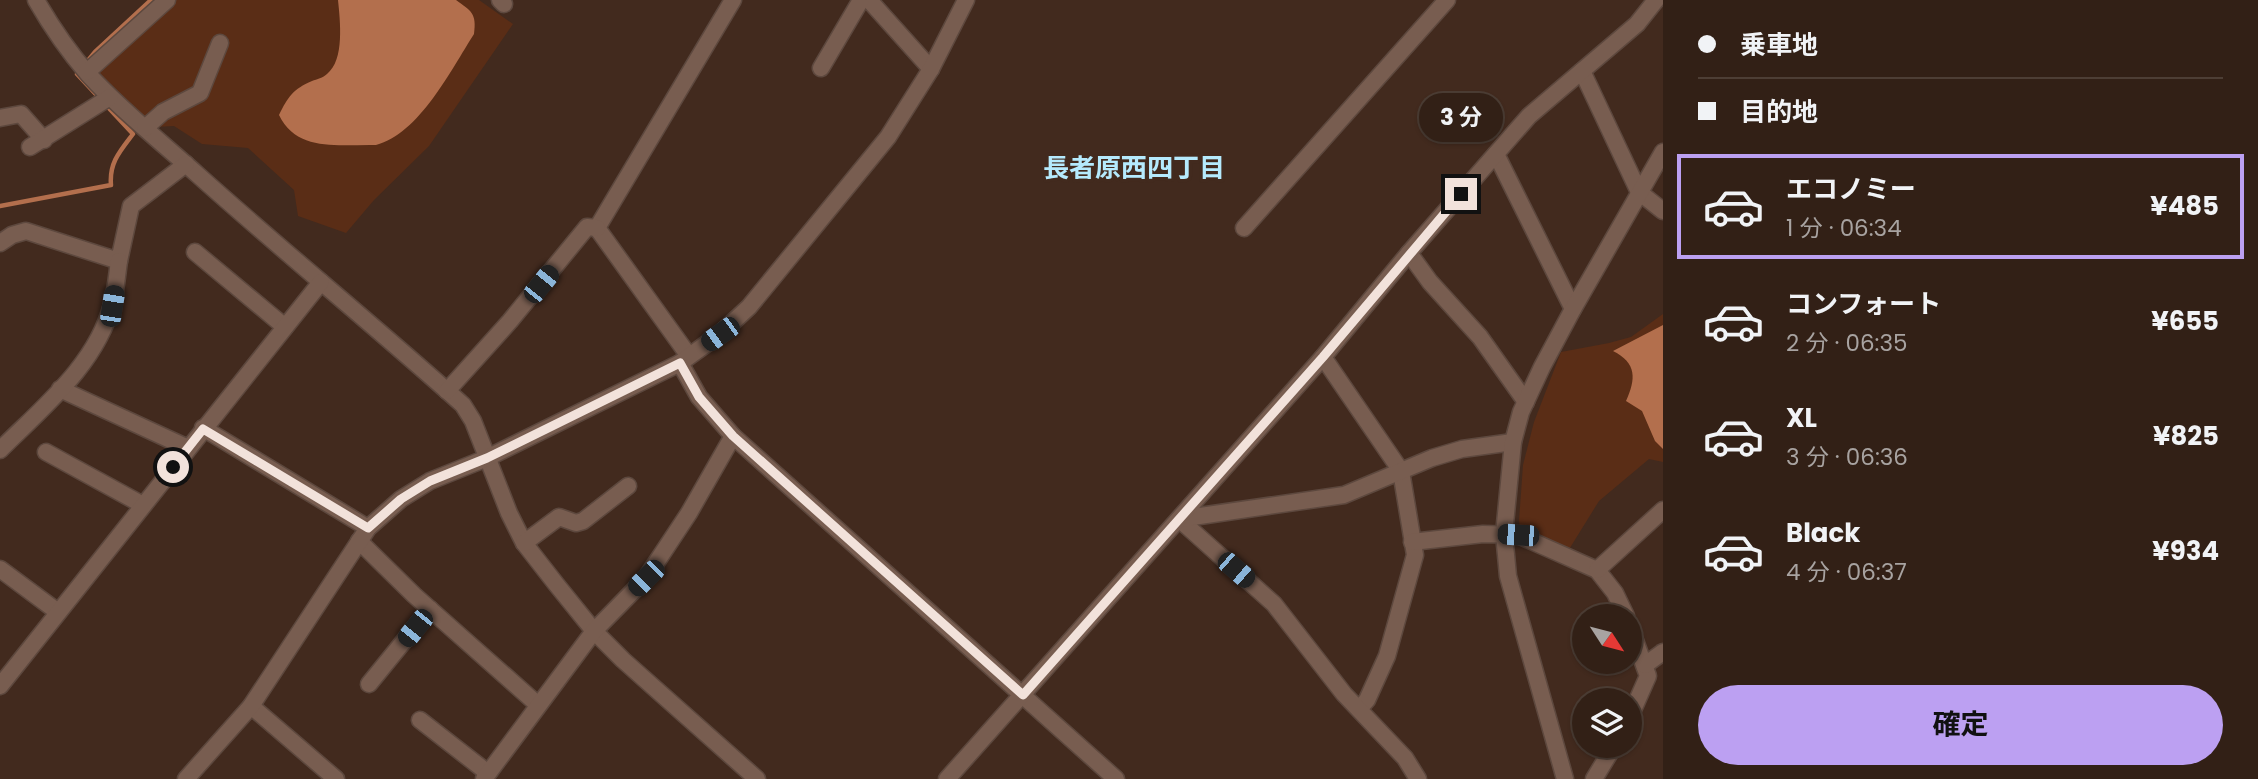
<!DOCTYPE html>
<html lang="ja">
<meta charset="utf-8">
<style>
:root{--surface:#322016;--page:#3d2d23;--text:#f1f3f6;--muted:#a8a3a1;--line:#4d3e35;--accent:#bca0f2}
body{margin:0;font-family:Poppins,"Noto Sans JP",sans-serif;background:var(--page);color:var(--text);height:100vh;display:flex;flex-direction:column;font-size:26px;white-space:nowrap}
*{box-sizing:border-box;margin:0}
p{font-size:23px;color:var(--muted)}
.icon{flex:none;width:38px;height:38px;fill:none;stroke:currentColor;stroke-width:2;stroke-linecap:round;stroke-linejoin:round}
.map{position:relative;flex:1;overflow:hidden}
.details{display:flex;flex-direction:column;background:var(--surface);width:595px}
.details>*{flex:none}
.top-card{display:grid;align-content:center;height:154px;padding:0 35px;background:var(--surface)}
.needle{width:46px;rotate:126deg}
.controls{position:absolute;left:1572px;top:604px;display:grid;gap:14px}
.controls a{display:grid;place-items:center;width:70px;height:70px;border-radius:50%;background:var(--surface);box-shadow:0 2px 5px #0004,0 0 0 2px var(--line);font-size:35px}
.end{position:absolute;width:32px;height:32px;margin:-16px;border:9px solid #f2e2db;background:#111;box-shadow:0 0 0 4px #111}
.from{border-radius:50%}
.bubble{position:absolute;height:49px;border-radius:24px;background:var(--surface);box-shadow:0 2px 5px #0004,0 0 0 2px var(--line);font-size:23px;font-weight:700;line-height:49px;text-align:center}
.car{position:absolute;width:21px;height:42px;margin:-21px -10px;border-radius:9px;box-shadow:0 0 5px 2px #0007;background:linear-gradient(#222 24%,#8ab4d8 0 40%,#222 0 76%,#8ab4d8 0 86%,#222 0)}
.top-card b{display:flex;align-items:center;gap:24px;height:66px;font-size:26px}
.top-card b+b{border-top:2px solid var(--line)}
.top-card i{width:18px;height:18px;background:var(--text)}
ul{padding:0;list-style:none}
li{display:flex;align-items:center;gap:21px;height:105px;margin:0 14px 10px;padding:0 21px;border:4px solid transparent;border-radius:0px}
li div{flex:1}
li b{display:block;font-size:26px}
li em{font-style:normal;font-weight:700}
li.on{border-color:var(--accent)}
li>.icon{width:63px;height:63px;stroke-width:1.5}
.cta{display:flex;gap:14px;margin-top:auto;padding:14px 35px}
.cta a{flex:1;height:80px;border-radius:42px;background:var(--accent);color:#111;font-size:28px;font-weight:700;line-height:80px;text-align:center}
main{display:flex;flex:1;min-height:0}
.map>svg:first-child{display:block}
.green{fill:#5a2d16}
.water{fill:#b36f4d}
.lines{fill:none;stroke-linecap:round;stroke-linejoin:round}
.stream{stroke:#b36f4d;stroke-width:4.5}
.minor-casing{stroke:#5d483e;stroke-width:19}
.minor{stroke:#785d50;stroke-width:16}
.route{stroke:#f2e2db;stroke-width:9}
.labels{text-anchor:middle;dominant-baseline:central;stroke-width:7;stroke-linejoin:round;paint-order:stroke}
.neighbourhood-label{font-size:26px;font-weight:bold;fill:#b5eafd;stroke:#422a1e}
</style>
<main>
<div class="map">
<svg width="1663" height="779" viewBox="0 0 1663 779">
<rect width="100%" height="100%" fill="#422a1e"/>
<g class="green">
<path d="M174,0H479L513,24L429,146L374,200L346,233L298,216L294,190L248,148L202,144L174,126L155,127L97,71Z"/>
<path d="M1663,314V462L1649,459L1599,501L1568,551L1520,529L1519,521L1523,465L1534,422L1561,352L1609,343L1631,337Z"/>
</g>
<g class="water">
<path d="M338,0H456C471,11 477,13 474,34C451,70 419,134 376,145C341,144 297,153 279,115C288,97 293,89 312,81C317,79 323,78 327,74C345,60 340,20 338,0Z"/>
<path d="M1663,325V449L1655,441L1642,411L1626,401C1636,379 1637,363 1613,351Z"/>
</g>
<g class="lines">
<g class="stream">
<path d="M86,63L95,52L151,0"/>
<path d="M0,206L111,185C109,163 120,151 133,134L77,74L80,70"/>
</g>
<g class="minor-casing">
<g id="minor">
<path d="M36,0C51,26 68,51 88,74C121,110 161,142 198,175C285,253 376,327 463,405L473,421L509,513L524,543L556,584L594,631L623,660L757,779"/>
<path d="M500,0L504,4"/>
<path d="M869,0L931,69"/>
<path d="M821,68L861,0"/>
<path d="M1582,71L1639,192L1663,211"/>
<path d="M87,72L167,0"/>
<path d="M0,118L21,114L44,140"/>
<path d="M145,128L163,112L200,93L220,43"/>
<path d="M30,147L110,97"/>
<path d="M1496,154L1573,309"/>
<path d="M597,228L733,0"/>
<path d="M597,228L689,356"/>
<path d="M1244,228L1447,0"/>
<path d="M0,243L12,235L26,231L119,261L131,206L186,164"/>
<path d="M195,252L285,327"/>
<path d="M1409,253L1430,282L1480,337L1526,402"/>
<path d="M1323,357L1401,471L1415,555L1387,656L1367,700L1359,709"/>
<path d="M680,363L699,397L733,436L1116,779"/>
<path d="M60,389L188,448"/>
<path d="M447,391L510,321L587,227L597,228"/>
<path d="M203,428L368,528"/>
<path d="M0,450C42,408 97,364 112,304C116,290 117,275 119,261"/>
<path d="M46,452L143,505"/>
<path d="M1179,519L1274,604L1344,694L1405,758L1418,779"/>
<path d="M1179,519L1344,495L1432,458L1462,449L1513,442"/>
<path d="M359,541L414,595L537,704"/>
<path d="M1412,542L1483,534L1518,535L1597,570L1615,593L1626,616"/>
<path d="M524,543L559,517L576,523L583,521L628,486"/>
<path d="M0,569L58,612"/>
<path d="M1597,570L1663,510"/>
<path d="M1629,624L1648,676L1629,719"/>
<path d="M1645,665L1663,652"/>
<path d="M369,684L430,609"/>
<path d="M0,686L321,282"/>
<path d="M251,706L336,779"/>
<path d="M420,720L488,773"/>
<path d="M186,779L251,706L368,528L401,499L430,481L487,458L680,363L720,334L749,307L888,137L931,69L966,0"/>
<path d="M484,779L594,631L646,578L689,513L733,436"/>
<path d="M947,779L1323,357L1409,253L1529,116L1637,24L1656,0"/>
<path d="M1565,779L1508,576L1504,534L1513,442L1521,412L1542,367L1573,309L1663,152"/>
<path d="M1594,779L1614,746"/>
</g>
</g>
<use href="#minor" class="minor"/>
</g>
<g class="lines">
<path class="route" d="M173,467L203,429L368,528L401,499L430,481L487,458L680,363L699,397L733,436L1023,695L1323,357L1461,194"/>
</g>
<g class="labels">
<g class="neighbourhood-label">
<text x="1134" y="168">長者原西四丁目</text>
</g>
</g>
</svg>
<div class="controls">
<a><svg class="needle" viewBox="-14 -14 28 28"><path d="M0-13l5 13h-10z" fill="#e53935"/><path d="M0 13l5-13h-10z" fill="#a8a3a1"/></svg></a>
<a><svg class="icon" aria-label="layers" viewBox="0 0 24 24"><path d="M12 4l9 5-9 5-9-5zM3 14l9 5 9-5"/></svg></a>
</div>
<i class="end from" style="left:173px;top:467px"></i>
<i class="end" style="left:1461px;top:194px"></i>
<div class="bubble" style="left:1419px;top:93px;width:84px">3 分</div>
<i class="car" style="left:541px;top:284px;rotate:39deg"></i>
<i class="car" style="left:112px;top:306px;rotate:9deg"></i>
<i class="car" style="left:720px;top:334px;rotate:234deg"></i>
<i class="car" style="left:1518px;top:535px;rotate:274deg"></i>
<i class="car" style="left:1236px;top:570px;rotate:131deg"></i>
<i class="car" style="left:646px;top:578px;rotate:225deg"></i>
<i class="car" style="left:415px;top:628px;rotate:219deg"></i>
</div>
<section class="details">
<div class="top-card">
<b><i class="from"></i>乗車地</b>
<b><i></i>目的地</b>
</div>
<ul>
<li class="on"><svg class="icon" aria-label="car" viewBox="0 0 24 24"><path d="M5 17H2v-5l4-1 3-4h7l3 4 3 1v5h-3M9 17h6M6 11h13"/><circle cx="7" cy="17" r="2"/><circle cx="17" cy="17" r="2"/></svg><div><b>エコノミー</b><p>1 分 · 06:34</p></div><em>¥485</em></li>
<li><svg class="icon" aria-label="car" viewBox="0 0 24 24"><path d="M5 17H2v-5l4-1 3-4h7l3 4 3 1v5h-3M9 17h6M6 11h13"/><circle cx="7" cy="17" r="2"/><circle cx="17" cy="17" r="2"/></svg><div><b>コンフォート</b><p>2 分 · 06:35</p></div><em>¥655</em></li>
<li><svg class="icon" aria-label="car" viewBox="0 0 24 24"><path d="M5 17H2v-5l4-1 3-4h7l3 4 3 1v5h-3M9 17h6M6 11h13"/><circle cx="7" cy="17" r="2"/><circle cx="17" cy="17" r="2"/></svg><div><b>XL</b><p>3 分 · 06:36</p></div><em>¥825</em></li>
<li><svg class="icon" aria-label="car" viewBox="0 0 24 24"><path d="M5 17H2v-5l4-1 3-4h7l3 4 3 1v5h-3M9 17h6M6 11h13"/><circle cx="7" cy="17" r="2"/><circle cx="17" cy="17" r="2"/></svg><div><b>Black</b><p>4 分 · 06:37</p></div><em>¥934</em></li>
</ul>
<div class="cta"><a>確定</a></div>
</section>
</main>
